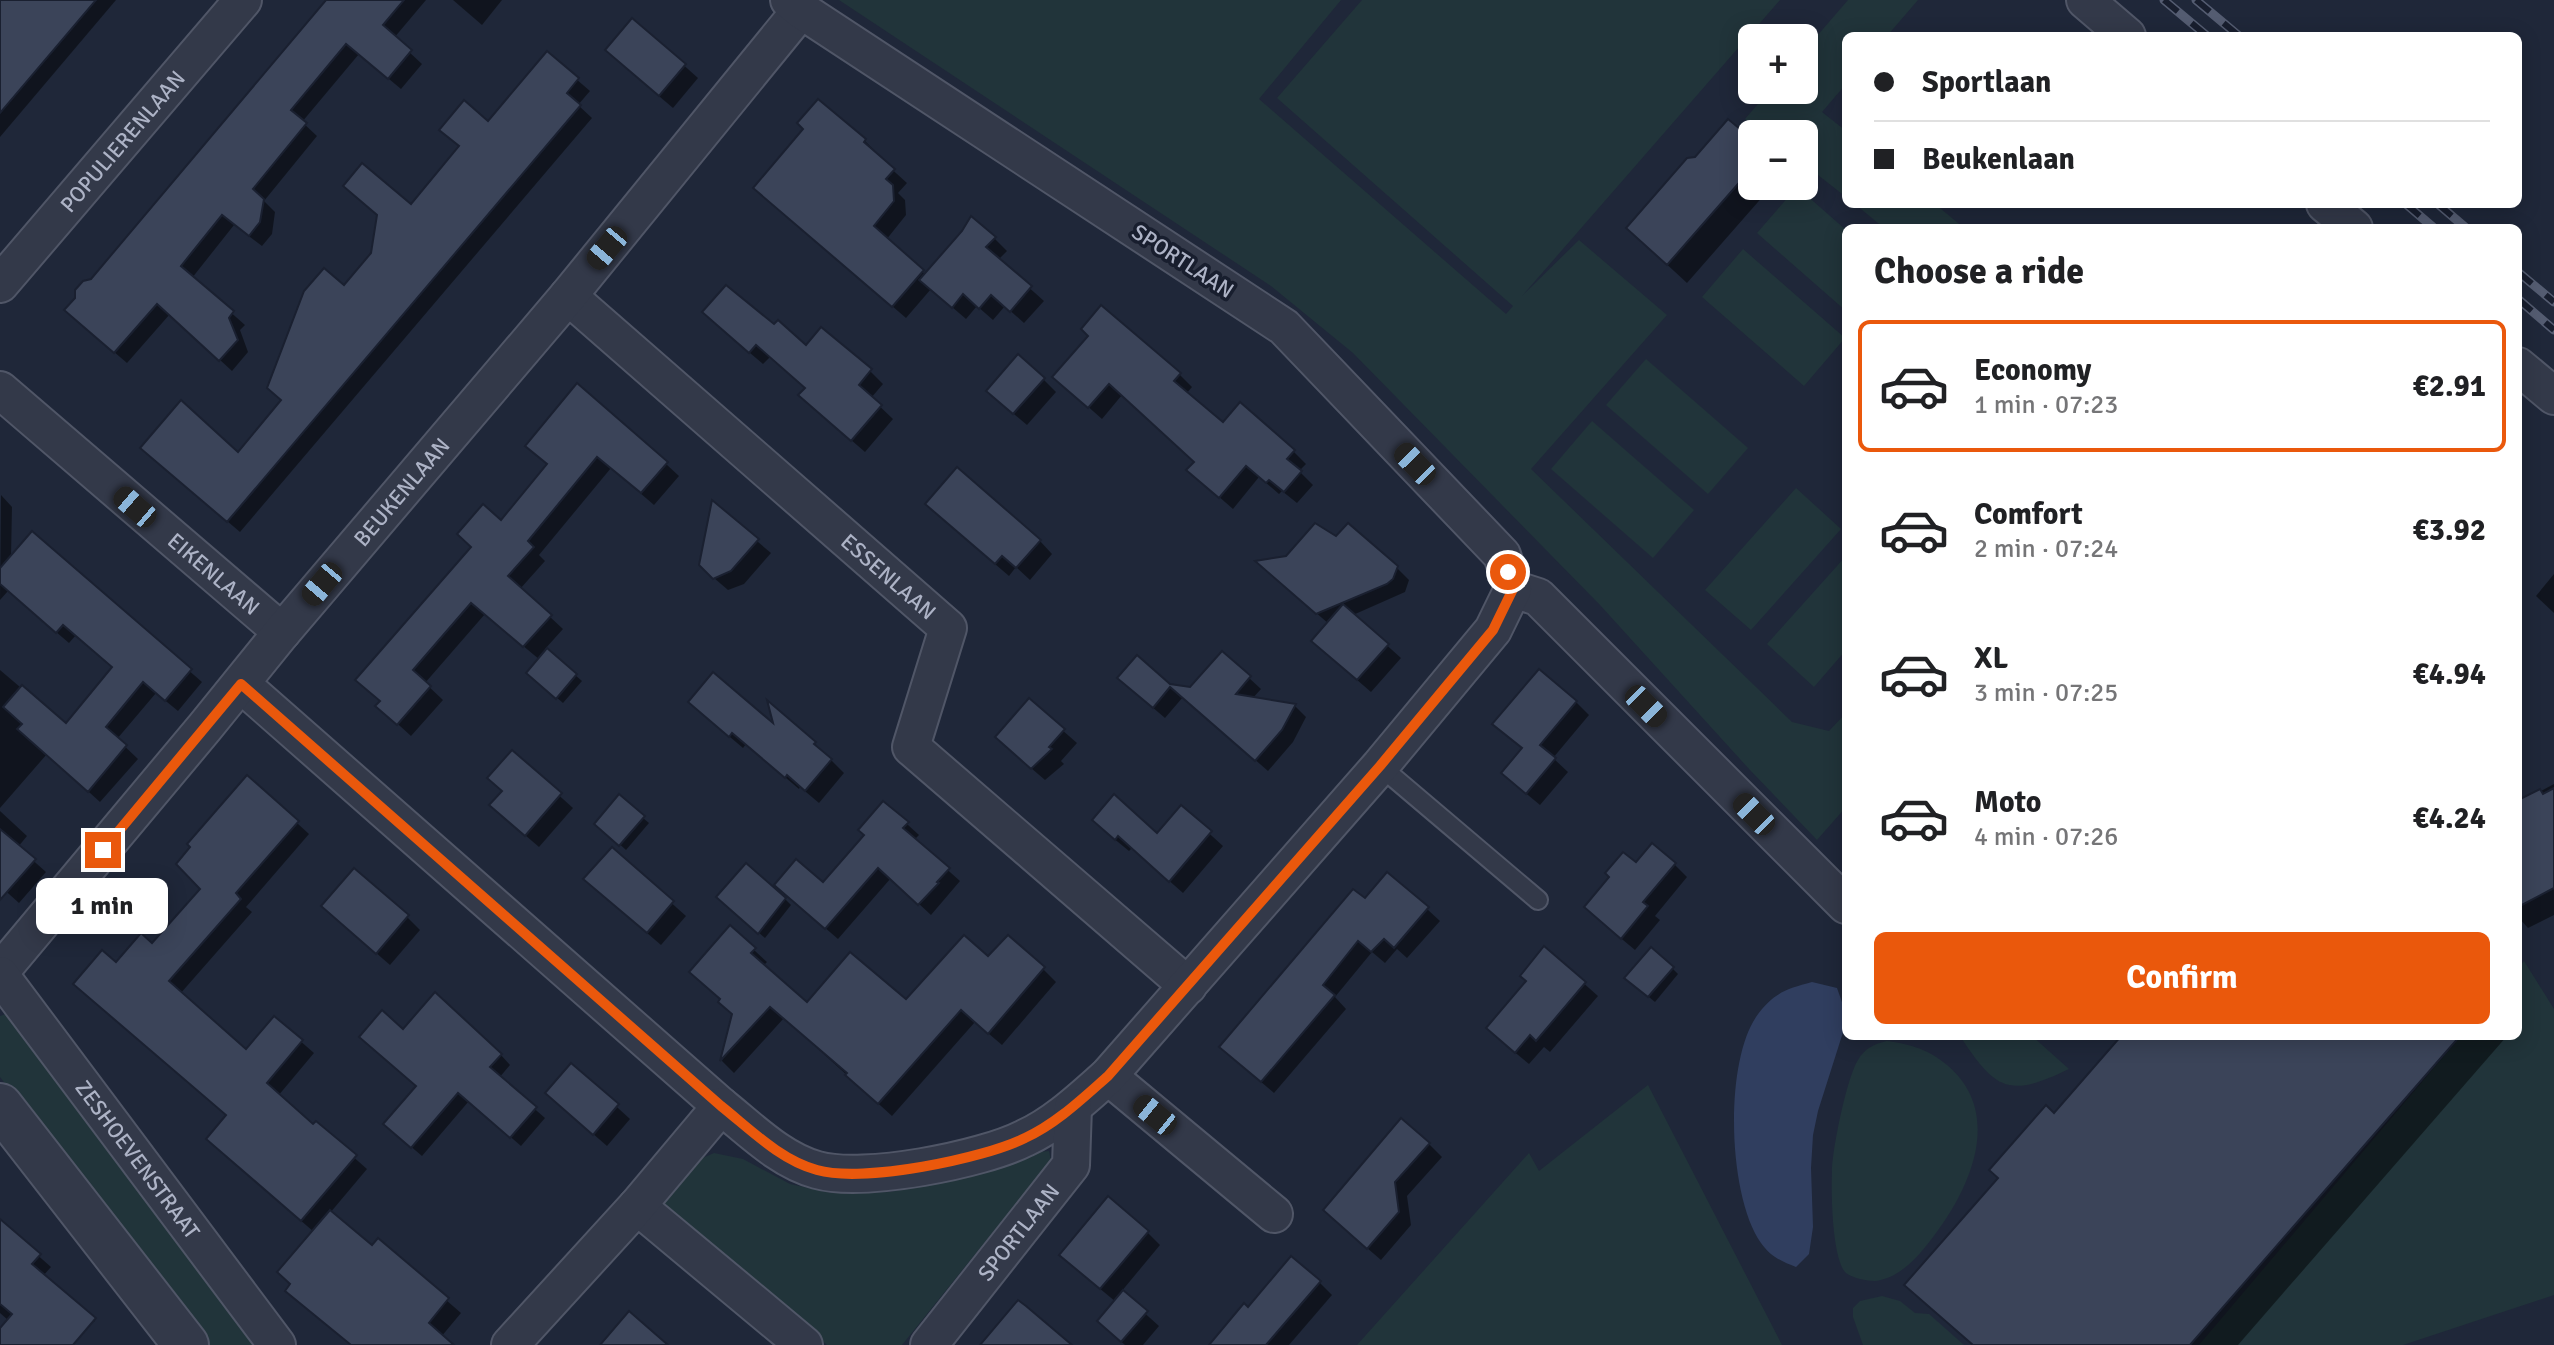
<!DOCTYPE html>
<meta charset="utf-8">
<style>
:root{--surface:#fff;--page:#f6f6f6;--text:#202124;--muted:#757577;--line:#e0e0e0;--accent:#ea580c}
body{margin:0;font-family:Signika,sans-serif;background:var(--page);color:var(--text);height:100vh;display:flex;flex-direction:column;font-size:30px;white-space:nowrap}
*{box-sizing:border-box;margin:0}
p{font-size:26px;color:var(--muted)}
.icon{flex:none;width:44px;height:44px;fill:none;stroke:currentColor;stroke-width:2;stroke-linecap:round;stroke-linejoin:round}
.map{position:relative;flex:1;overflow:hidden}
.sheet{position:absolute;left:1842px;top:224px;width:680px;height:816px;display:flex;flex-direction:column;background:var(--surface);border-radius:12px;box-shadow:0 4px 20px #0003}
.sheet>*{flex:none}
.guide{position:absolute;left:1842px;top:32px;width:680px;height:176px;border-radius:12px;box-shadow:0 4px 20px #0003;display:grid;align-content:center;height:176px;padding:0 32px;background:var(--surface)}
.fabs{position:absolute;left:1738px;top:24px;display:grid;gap:16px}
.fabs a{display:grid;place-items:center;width:80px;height:80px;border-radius:12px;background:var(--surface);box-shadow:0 4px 20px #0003;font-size:40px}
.end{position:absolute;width:36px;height:36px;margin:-18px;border:10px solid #ea580c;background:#fff;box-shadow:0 0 0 4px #fff}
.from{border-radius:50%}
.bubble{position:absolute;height:56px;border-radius:12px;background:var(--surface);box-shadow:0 4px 20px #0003;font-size:26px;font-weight:700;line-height:56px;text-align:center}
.car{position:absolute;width:24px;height:48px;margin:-24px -12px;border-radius:10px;box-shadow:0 0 6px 2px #0007;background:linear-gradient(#222 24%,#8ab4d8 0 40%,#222 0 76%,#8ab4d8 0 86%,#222 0)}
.guide b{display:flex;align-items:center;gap:28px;height:76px;font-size:30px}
.guide b+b{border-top:2px solid var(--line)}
.guide i{width:20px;height:20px;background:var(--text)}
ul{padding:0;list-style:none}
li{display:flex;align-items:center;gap:24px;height:132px;margin:0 16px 12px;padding:0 16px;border:4px solid transparent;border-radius:12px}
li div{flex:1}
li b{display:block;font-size:30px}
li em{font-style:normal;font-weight:700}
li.selected{border-color:var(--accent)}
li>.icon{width:72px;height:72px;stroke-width:1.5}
h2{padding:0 32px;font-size:36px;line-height:96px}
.action{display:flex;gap:16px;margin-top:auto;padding:16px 32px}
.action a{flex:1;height:92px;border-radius:12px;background:var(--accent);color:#fff;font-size:32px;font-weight:700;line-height:92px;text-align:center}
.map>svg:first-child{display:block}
.green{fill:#21343a}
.water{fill:#303e5f}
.shadow{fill:#0007}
.building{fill:#3b4459;stroke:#1a2030;stroke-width:2}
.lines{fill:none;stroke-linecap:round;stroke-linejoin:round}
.service-casing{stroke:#505667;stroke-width:22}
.minor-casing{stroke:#505667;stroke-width:40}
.tertiary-casing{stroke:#505667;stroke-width:48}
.service{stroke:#333949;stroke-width:18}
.minor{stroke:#333949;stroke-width:36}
.tertiary{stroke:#333949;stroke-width:44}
.rail-casing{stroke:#545c71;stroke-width:9}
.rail{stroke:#181e2e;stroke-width:6;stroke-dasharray:18;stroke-linecap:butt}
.route{stroke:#ea580c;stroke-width:10}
.labels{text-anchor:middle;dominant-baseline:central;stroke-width:7;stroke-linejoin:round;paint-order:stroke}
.street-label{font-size:22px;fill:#adb3c6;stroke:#181e2e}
</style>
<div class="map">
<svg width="2554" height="1345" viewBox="0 0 2554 1345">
<rect width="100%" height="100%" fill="#1f2739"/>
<g class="green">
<path d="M839,0H1341L1259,99L1506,314L1513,306L1277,98L1362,0H1780L1522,296L1579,240L1667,315L1531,469L1792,722L1829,731L1846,713V807L1817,840L1750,770L1600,605L1353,353L1271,286Z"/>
<path d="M1848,0H1918L1887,36H1846V84L1822,112L1846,131V197L1804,164V134H1765L1745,119L1770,90H1804V51Z"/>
<path d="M1797,187L1846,230V311L1757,233Z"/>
<path d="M1855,204H1935L1964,228H1884Z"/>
<path d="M1743,249L1845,338L1804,386L1702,297Z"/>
<path d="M1646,359L1748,448L1708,494L1606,405Z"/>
<path d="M1592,421L1694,510L1653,558L1551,469Z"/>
<path d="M1796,488L1841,529L1751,630L1705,590Z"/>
<path d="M1846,556V650L1814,687L1767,644Z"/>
<path d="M2524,961L2554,1009V1295L2403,1345H2199L2461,1036H2518V968Z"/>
<path d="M9,1013L261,1345H208L0,1077V1016Z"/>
<path d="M1960,1036H2032L2069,1069C2009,1098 1996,1091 1960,1036Z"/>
<path d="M1887,1041C1911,1044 1929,1050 1947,1065C2003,1112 1972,1185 1936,1233C1921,1253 1902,1278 1875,1281C1867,1281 1852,1278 1846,1273C1832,1259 1831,1193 1832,1172C1832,1150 1847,1077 1858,1060C1865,1048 1874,1044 1887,1041Z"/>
<path d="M1648,1085L1782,1345H1357L1529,1153L1539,1171Z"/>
<path d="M1049,1151L1051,1160L902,1345H827L664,1203L698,1160L714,1153L743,1159L790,1184L831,1193L889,1192L949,1181L1028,1153Z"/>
<path d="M1882,1296L1900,1301L1915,1313L1929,1314L1964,1345H1863L1853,1317V1308L1860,1301Z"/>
</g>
<path class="water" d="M1812,982L1837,988L1843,1005L1845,1026L1818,1111L1813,1135L1811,1168L1813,1227L1809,1254L1796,1267C1782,1262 1770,1256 1761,1243C1728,1196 1724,1065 1756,1017C1773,993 1786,989 1812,982Z"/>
<g class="shadow">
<path d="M0,0H116L0,137Z"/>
<path d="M329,0H426L394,38L422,64L401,89L359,54L302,122L317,136L264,201L275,212L272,234L262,246L234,225L192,278L245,325L240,330L248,352L232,371L170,314L127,363L79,322L92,281Z"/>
<path d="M453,0H502L482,25Z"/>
<path d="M633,20L698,78L673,108L620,63Z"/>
<path d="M547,54L590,91L578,105L592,118L240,532L154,459L238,454L283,401L344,288L411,207L489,124Z"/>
<path d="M818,101L865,141L878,154L876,155L907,183L898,193L905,200L906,215L886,240L926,275L994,238L1007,251L998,260L1044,301L1024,323L1005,306L993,320L977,306L966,319L931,289L906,318L769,200Z"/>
<path d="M1752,142V186H1772L1687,283L1648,247Z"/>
<path d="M717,325L774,327L806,348L870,371L883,384L871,398L893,419L865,452L814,408L807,388L770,357L763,364Z"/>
<path d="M1179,374L1192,387L1186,394L1223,425L1293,451L1306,464L1299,471L1313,485L1297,503L1282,491L1279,494L1259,477L1233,509L1202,482L1196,462L1122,395L1102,419L1068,389Z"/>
<path d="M1043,379L1056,392L1027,425L1002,404Z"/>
<path d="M528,445L666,464L679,476L654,505L611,468L539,555L545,561L520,589L563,629L545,649L582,681L563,703L535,679L540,660L485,614L425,683L443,700L411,736L378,706L501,522L548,465Z"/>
<path d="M1,495L12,507L11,558L32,534L202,682L178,711L156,693L117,739L138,759L100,802L47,754L0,808V670L66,726L114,668L76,635L69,643L8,591L0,600Z"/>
<path d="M713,504L771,553L744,584L728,590L714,578Z"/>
<path d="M940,517L1040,541L1052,554L1030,580L1016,567L1009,576Z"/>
<path d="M1337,538L1396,567L1409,580L1405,592L1353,615L1401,658L1371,692L1327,654L1329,624L1270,573L1287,558Z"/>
<path d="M2554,574V613L2536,596Z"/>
<path d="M1222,653L1261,689L1252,699L1295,706L1306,717L1293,742L1268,771L1183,697L1165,718L1131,689L1169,686L1191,689Z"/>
<path d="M1029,701L1077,743L1061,761L1064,764L1045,780L1010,750Z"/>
<path d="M1576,702L1589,715L1553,758L1568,772L1540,805L1517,786L1524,749L1508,736Z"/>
<path d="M704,715L776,729L814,743L844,773L819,803L800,787L799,789L746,744L743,748Z"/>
<path d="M512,753L573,808L539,847L505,818L504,792Z"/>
<path d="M2554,784V915L2528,928L2518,917V803Z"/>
<path d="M884,803L919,835L914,840L960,881L931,915L891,878L838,939L788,896L823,885L866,835Z"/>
<path d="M1181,808L1223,846L1183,893L1132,848L1129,851L1107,833L1157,835Z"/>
<path d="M0,811L27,836L18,847L46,872L19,903L0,886Z"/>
<path d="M643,818L649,823L626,850L603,829Z"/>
<path d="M297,823L309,834L246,907L252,912L180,994L246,1052L274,1018L314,1053L278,1096L313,1127L316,1124L367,1169L330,1213L372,1248L378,1241L461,1313L441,1337L451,1345H351L301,1303L314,1232L220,1151L228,1116L116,965L152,946Z"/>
<path d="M612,850L686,916L661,945L599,892Z"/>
<path d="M1674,864L1687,877L1655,916L1660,920L1635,950L1599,920L1612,877L1636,865Z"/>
<path d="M785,899L791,905L765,938L725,903Z"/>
<path d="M1365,901L1427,909L1440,921L1407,958L1397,949L1385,963L1372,952L1335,997L1346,1009L1274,1093L1234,1059Z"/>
<path d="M407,917L420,930L390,965L337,919Z"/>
<path d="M1545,949L1598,996L1550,1052L1544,1047L1529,1064L1501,1041Z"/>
<path d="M754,950L767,962L763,966L807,1005L906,1002L988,958L1043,969L1056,982L1002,1045L975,1022L892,1116L784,1018L734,1073L722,1061L734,1015L722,1000L705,985Z"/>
<path d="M1672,968L1678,974L1655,1002L1633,984Z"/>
<path d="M404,1031L501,1055L510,1065L499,1078L545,1118L521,1146L469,1101L422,1156L395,1133L418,1087Z"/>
<path d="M2124,1036H2507L2238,1345H1972L1907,1285Z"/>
<path d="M571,1065L630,1119L607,1146L561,1106Z"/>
<path d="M1429,1144L1442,1157L1407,1196L1411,1225L1381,1260L1338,1223Z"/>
<path d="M0,1222L51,1267L43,1276L95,1321L60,1345H0V1331L9,1321L0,1313Z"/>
<path d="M1147,1232L1160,1245L1121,1292L1159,1326L1143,1345H1125L1112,1334L1116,1302L1075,1268Z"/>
<path d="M1319,1282L1332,1295L1289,1345H1227L1249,1310Z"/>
</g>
<g class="building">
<path d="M0,0H96L0,113Z"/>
<path d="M326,0H404L383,25L412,50L388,79L346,44L291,110L307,123L253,189L264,199L260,222L249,236L222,215L181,266L234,311L229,318L238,340L219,361L157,304L114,353L64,310L75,298V290L83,281L91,279Z"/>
<path d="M632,18L686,64L659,96L605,50Z"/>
<path d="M547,51L579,78L567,93L581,105L227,522L140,448L181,400L238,452L281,400L267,388L304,291L324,268L344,285L371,253L377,215L343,186L362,163L411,204L459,146L439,130L464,100L488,121Z"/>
<path d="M818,99L866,139L864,142L895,169L886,179L893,185L894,201L874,226L924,270L892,307L753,188L803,129L797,123Z"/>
<path d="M1728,119L1752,139V168L1667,265L1626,228L1687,158L1695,157Z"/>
<path d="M971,216L996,237L986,247L1032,286L1010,312L991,295L979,309L963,294L952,308L919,280L962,231Z"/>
<path d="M726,285L774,324L778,320L806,345L821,327L872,369L859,385L882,405L851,441L798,395L805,388L756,345L749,353L702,312Z"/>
<path d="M1101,305L1181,373L1174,381L1223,422L1240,402L1295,450L1287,459L1302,471L1284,492L1269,480L1266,483L1246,466L1219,498L1186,470L1194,462L1109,384L1088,408L1052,377L1088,336L1081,329Z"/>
<path d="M1018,354L1045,378L1013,414L986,391Z"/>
<path d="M577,383L668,462L641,493L597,457L528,541L534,547L508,576L552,615L523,647L471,603L413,670L431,686L397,725L375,706L380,701L355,680L471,547L457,534L483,504L501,520L547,464L525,446Z"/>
<path d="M957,467L1041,540L1016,568L1002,556L995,564L925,504Z"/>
<path d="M712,500L759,539L731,571L713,579L699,565Z"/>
<path d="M1315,523L1336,536L1348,523L1398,566L1393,579L1387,584L1316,614L1255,561L1286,556Z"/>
<path d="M32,531L192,669L165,701L143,682L106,727L127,745L88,792L17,729L22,724L3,707L22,685L66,723L112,667L63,625L56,633L0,584V568Z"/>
<path d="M1343,604L1389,644L1357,680L1311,641Z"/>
<path d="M547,648L577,674L556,699L526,673Z"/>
<path d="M1222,651L1251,676L1236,694L1296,704L1282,730L1255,761L1170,687L1153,708L1117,678L1137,655L1170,684L1190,687Z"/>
<path d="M1539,669L1577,701L1540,745L1556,758L1526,794L1501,773L1522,748L1492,724Z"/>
<path d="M713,672L773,723L767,700L816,742L814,744L832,759L805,791L787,775L785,778L732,733L729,737L688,702Z"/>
<path d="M1029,698L1065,729L1049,747L1052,749L1031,769L995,737Z"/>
<path d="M512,750L562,793L525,836L489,805L502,791L487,778Z"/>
<path d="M247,775L299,821L236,893L241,899L169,981L246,1049L274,1016L303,1040L267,1083L313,1124L316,1121L357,1155L301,1221L206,1139L226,1115L73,984L102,950L116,962L141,933L152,943L200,889L176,864L190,847L187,844Z"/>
<path d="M2554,788V888L2518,907V800L2540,789L2543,794Z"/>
<path d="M619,794L645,816L619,846L594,824Z"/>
<path d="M1114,794L1157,833L1181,805L1212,831L1169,882L1118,836L1115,840L1092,820Z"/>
<path d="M883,801L909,822L903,828L950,868L937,882L939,883L918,905L878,868L825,929L774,885L796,859L823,882L864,835L858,830Z"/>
<path d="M0,829L36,859L0,900Z"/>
<path d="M1652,843L1676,863L1643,902L1648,906L1621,939L1584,907L1609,877L1605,873L1623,852L1636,862Z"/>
<path d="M612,847L674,901L647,933L583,879Z"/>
<path d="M746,863L786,898L758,934L716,897Z"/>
<path d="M354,868L409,915L376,954L321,906Z"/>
<path d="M1387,872L1429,907L1394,948L1384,939L1371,952L1358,941L1323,985L1335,995L1261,1082L1219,1047L1353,889L1365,898Z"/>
<path d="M730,925L756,948L751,953L807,1002L850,952L906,999L964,935L988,956L1008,935L1045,967L988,1034L961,1010L878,1104L845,1075L847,1073L770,1007L720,1061L732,1014L718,1002L720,999L689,972Z"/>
<path d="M1544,946L1586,982L1536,1041L1530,1035L1515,1053L1486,1028L1526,981L1520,976Z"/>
<path d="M1651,947L1674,967L1648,997L1624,978Z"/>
<path d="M435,992L502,1054L490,1067L537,1107L510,1138L458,1093L411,1148L383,1124L416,1086L359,1037L382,1010L403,1029Z"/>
<path d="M2121,1036H2460L2190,1345H1973L1904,1285L1998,1178L1989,1170L2046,1105L2054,1113Z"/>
<path d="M571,1063L619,1104L593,1135L545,1093Z"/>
<path d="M1401,1118L1430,1143L1395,1182L1399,1212L1367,1249L1323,1210Z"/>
<path d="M1108,1196L1149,1231L1100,1289L1059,1255Z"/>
<path d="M330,1210L372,1245L378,1238L449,1298L429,1323L454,1345H351L285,1291L290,1284L277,1272Z"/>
<path d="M0,1219L41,1254L32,1264L96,1318L73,1345H0V1328L12,1314L0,1304Z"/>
<path d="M1291,1256L1321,1281L1266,1345H1209L1244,1303L1248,1307Z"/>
<path d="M1123,1290L1148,1311L1121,1342L1097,1321Z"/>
<path d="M1018,1300L1026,1306L1072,1345H980Z"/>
<path d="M629,1311L668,1345H600Z"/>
</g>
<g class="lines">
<g class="service-casing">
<path id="service" d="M1380,766L1538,900"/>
</g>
<g class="minor-casing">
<g id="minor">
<path d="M2085,0L2127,36"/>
<path d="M2325,204L2354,228"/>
<path id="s1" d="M0,284L243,0"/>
<path id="s2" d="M568,296L948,628L911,747L1188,986"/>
<path d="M2518,366L2554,396"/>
<path id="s3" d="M0,390L282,632"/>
<path d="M1513,589L1538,597L1846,905"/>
<path d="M241,684L721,1106"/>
<path id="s4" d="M0,972L205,727L282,632L568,296L801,10"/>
<path id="s5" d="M0,975L277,1345"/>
<path d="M1108,1076L1274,1214"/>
<path d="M637,1206L804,1345"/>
<path d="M510,1345L637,1206L721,1106C750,1129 780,1160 817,1170C863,1183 982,1160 1025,1138C1056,1124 1083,1098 1108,1076L1380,766L1493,630L1513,589L1502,555L1284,327L801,10L789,0"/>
<path id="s6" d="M929,1345L1071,1165L1073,1107"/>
</g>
</g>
<g class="tertiary-casing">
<path id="tertiary" d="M0,1106L186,1345"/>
</g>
<use href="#service" class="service"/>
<use href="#minor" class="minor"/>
<use href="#tertiary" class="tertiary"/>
<g class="rail-casing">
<g id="rail">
<path d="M2164,0L2207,36"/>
<path d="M2196,0L2239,36"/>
<path d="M2406,204L2434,228"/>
<path d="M2438,204L2466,228"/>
<path d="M2518,272L2554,302"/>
<path d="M2518,299L2554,330"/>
</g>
</g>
<use href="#rail" class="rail"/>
</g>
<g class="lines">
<path class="route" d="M103,850L241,684L721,1106C750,1129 780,1160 817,1170C863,1183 983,1159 1025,1138C1056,1124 1083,1098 1108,1076L1380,766L1493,630L1513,589L1508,572"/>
</g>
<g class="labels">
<g class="street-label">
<text stroke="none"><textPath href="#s1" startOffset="188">POPULIERENLAAN</textPath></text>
<text transform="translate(1183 261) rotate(33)">SPORTLAAN</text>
<text stroke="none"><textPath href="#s4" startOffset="626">BEUKENLAAN</textPath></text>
<text stroke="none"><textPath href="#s3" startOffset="282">EIKENLAAN</textPath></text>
<text stroke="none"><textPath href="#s2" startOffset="426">ESSENLAAN</textPath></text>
<text stroke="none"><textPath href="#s5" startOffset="230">ZESHOEVENSTRAAT</textPath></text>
<text stroke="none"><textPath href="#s6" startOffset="144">SPORTLAAN</textPath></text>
</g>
</g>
</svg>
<div class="fabs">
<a>+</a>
<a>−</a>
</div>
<i class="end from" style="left:1508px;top:572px"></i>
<i class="end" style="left:103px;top:850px"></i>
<div class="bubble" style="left:36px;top:878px;width:132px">1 min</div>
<i class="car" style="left:607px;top:248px;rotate:220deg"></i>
<i class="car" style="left:1415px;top:464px;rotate:316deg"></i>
<i class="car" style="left:135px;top:507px;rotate:311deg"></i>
<i class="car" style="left:322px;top:584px;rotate:220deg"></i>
<i class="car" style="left:1646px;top:706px;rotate:135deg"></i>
<i class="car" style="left:1754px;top:814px;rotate:315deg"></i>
<i class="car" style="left:1155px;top:1115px;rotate:309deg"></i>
<div class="guide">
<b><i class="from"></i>Sportlaan</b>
<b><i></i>Beukenlaan</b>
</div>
<section class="sheet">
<h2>Choose a ride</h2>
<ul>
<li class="selected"><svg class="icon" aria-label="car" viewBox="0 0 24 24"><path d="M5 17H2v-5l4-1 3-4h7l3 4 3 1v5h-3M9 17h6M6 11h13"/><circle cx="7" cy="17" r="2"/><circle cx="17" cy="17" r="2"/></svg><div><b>Economy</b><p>1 min · 07:23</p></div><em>€2.91</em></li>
<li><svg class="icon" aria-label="car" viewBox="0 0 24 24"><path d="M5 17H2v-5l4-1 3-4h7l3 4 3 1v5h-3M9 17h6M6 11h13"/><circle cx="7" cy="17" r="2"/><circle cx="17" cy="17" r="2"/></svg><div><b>Comfort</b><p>2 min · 07:24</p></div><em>€3.92</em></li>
<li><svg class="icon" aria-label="car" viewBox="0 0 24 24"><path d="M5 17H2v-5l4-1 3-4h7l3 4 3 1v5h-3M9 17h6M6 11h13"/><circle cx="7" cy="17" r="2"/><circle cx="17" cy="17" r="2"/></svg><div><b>XL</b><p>3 min · 07:25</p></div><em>€4.94</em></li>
<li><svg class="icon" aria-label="car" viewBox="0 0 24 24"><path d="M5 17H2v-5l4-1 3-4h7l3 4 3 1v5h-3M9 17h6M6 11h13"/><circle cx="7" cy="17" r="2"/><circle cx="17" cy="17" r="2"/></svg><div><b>Moto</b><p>4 min · 07:26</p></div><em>€4.24</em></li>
</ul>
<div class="action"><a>Confirm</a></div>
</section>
</div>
